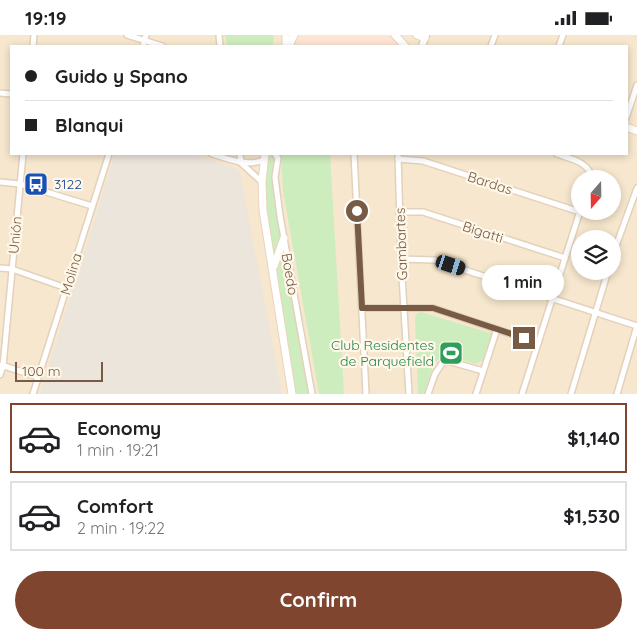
<!DOCTYPE html>
<meta charset="utf-8">
<style>
:root{--surface:#fff;--page:#f6f6f6;--text:#202124;--muted:#757577;--line:#e0e0e0;--accent:#7f452e}
body{margin:0;font-family:Quicksand,sans-serif;background:var(--page);color:var(--text);height:100vh;display:flex;flex-direction:column;font-size:19px;white-space:nowrap}
*{box-sizing:border-box;margin:0}
p{font-size:16px;color:var(--muted)}
.icon{flex:none;width:28px;height:28px;fill:none;stroke:currentColor;stroke-width:2;stroke-linecap:round;stroke-linejoin:round}
.map{position:relative;height:359px;overflow:hidden}
.side{display:flex;flex-direction:column;background:var(--surface);flex:1}
.side>*{flex:none}
.top-card{position:absolute;left:10px;top:10px;width:618px;height:110px;border-radius:0px;box-shadow:0 2px 8px #0003;display:grid;align-content:center;height:110px;padding:0 15px;background:var(--surface)}
.needle{width:32px;rotate:200deg}
.tools{position:absolute;left:571px;top:135px;display:grid;gap:10px}
.tools a{display:grid;place-items:center;width:50px;height:50px;border-radius:50%;background:var(--surface);box-shadow:0 2px 8px #0003;font-size:25px}
.scale{position:absolute;left:15px;bottom:12px;width:88px;box-sizing:border-box;padding-left:5px;border:2px solid #775b45;border-top:0;font-size:14px;line-height:18px;white-space:nowrap;color:#775b45;-webkit-text-stroke:4px #fff8e9;paint-order:stroke}
.end{position:absolute;width:22px;height:22px;margin:-11px;border:6px solid #775b45;background:#fff;box-shadow:0 0 0 2px #fff}
.from{border-radius:50%}
.bubble{position:absolute;height:35px;border-radius:18px;background:var(--surface);box-shadow:0 2px 8px #0003;font-size:16px;font-weight:700;line-height:35px;text-align:center}
.car{position:absolute;width:15px;height:30px;margin:-15px -8px;border-radius:6px;box-shadow:0 0 4px 1px #0007;background:linear-gradient(#222 24%,#8ab4d8 0 40%,#222 0 76%,#8ab4d8 0 86%,#222 0)}
.top-card b{display:flex;align-items:center;gap:18px;height:48px;font-size:19px}
.top-card b+b{border-top:1px solid var(--line)}
.top-card i{width:12px;height:12px;background:var(--text)}
ul{padding:9px 0 0;list-style:none}
li{display:flex;align-items:center;gap:15px;height:70px;margin:0 10px 8px;padding:0 5px;border:2px solid var(--line);border-radius:0px}
li div{flex:1}
li b{display:block;font-size:19px}
li em{font-style:normal;font-weight:700}
li.current{border-color:var(--accent)}
li>.icon{width:45px;height:45px;stroke-width:1.5}
.action{display:flex;gap:10px;margin-top:auto;padding:10px 15px}
.action a{flex:1;height:58px;border-radius:30px;background:var(--accent);color:#fff;font-size:20px;font-weight:700;line-height:58px;text-align:center}
.status{display:flex;justify-content:space-between;align-items:center;height:35px;padding:0 25px;background:var(--surface);direction:ltr}
.status svg{height:14px;fill:currentColor}
.map>svg:first-child{display:block}
.residential{fill:#f6e7ce;fill-rule:evenodd}
.commercial{fill:#ffe4d4}
.industrial{fill:#ece5dc}
.green{fill:#ceedbe}
.lines{fill:none;stroke-linecap:round;stroke-linejoin:round}
.minor-casing{stroke:#e3d1bc;stroke-width:8}
.tertiary-casing{stroke:#e3d1bc;stroke-width:9}
.secondary-casing{stroke:#ebd4bb;stroke-width:9}
.minor{stroke:#fff;stroke-width:5}
.tertiary{stroke:#fff;stroke-width:6}
.secondary{stroke:#fff;stroke-width:7}
.route{stroke:#775b45;stroke-width:6}
.labels{text-anchor:middle;dominant-baseline:central;stroke-width:4.5;stroke-linejoin:round;paint-order:stroke}
.street-label{font-size:14px;fill:#775b45;stroke:#fff8e9}
.transit-label{font-size:14px;fill:#164399;stroke:#fff8e9;text-anchor:start}
.leisure-label{font-size:14px;fill:#27864d;stroke:#fff8e9;text-anchor:end}
</style>
<div class="status"><b>19:19</b><svg viewBox="0 0 49 12"><path d="M0 12V9h3v3zM5 12V6h3v6zM10 12V3h3v9zM15 12V0h3v12zM26 1h20v11H26zM47 4h2v5h-2z"/></svg></div>
<div class="map">
<svg width="637" height="359" viewBox="0 0 637 359">
<rect width="100%" height="100%" fill="#fef5e1"/>
<path class="residential" d="M0,0H637V359H0ZM11,11H626V119H11ZM580,144H612V176H580ZM580,204H612V236H580Z"/>
<path class="commercial" d="M299,0H388L398,11H296Z"/>
<path class="industrial" d="M115,119H190L236,133L240,137L282,359H40Z"/>
<g class="green">
<path d="M225,0H274L273,11H227Z"/>
<path d="M265,119H275L278,123L275,142L312,359H292L262,147Z"/>
<path d="M281,119H330L344,359H319L283,156Z"/>
<path d="M421,277L493,299L484,325L475,329C433,315 437,321 424,359H418L415,284L416,279Z"/>
</g>
<g class="lines">
<g class="minor-casing">
<g id="minor">
<path d="M127,0L162,11"/>
<path d="M219,0L220,11"/>
<path d="M33,11L34,0"/>
<path d="M143,11L146,0"/>
<path d="M491,11L495,0"/>
<path d="M559,11L563,0"/>
<path d="M0,58L11,59"/>
<path d="M626,83L637,50"/>
<path d="M212,119C230,124 246,132 264,125"/>
<path d="M240,119L241,128L262,147"/>
<path d="M275,119L278,123L275,142L280,181L312,359"/>
<path d="M354,119L366,359"/>
<path d="M398,119L401,224L409,359"/>
<path d="M557,119C571,124 590,127 592,144"/>
<path d="M398,124L423,126L580,177"/>
<path d="M0,147L20,149L92,171"/>
<path d="M399,177H423L565,223"/>
<path d="M612,222L637,153"/>
<path d="M401,224L434,225L637,291"/>
<path d="M0,233L12,234L66,253"/>
<path d="M362,273H433L538,308"/>
<path d="M1,330L38,342"/>
<path d="M0,340L3,331L23,119"/>
<path d="M33,359L109,119"/>
<path d="M428,359L435,339L443,327L448,326L483,336"/>
<path d="M476,359L497,294"/>
<path d="M522,359L580,176"/>
<path d="M571,359L608,236"/>
<path d="M617,359L637,291"/>
</g>
</g>
<g class="tertiary-casing">
<path id="tertiary" d="M422,11L426,0"/>
</g>
<g class="secondary-casing">
<g id="secondary">
<path d="M395,0L405,11"/>
<path d="M417,0L425,3"/>
<path d="M286,11V0"/>
<path d="M289,11L294,0"/>
<path d="M626,92L637,96"/>
<path d="M265,119L262,147L263,175L292,359"/>
<path d="M274,231L284,203"/>
</g>
</g>
<use href="#minor" class="minor"/>
<use href="#tertiary" class="tertiary"/>
<use href="#secondary" class="secondary"/>
</g>
<g class="lines">
<path class="route" d="M357,176L362,273H433L524,303"/>
</g>
<defs>
<g id="bus-square" transform="scale(1.25)"><rect x="-9" y="-9" width="18" height="18" rx="4" fill="#1a4fb4" stroke="#fff8e9"/><path d="M-5-6H5V4H4V6H2V4H-2V6H-4V4H-5ZM-3.5-4V0h7V-4ZM-3.5 1.2v1.5H-2V1.2ZM2 1.2v1.5H3.5V1.2Z" fill="#fff"/></g>
<g id="stadium-square" transform="scale(1.25)"><rect x="-9" y="-9" width="18" height="18" rx="4" fill="#2e9e5b" stroke="#fff8e9"/><path d="M0-5a6.5 5 0 1 0 0 10a6.5 5 0 1 0 0-10ZM-3.5-1.8h7v3.6h-7Z" fill="#fff"/></g>
</defs>
<g fill-rule="evenodd">
<use href="#bus-square" x="36" y="149"/>
<use href="#stadium-square" x="451" y="318"/>
</g>
<g class="labels">
<g class="street-label">
<text transform="translate(490 148) rotate(18)">Bardas</text>
<text transform="translate(483 197) rotate(18)">Bigatti</text>
<text transform="translate(15 200) rotate(-85)">Unión</text>
<text transform="translate(401 209) rotate(-92)">Gambartes</text>
<text transform="translate(71 239) rotate(-73)">Molina</text>
<text transform="translate(290 239) rotate(80)">Boedo</text>
</g>
<g class="transit-label">
<text x="54" y="149">3122</text>
</g>
<g class="leisure-label">
<text x="434" y="310">Club Residentes<tspan x="434" dy="16">de Parquefield</tspan></text>
</g>
</g>
</svg>
<div class="tools">
<a><svg class="needle" viewBox="-14 -14 28 28"><path d="M0-13l5 13h-10z" fill="#e53935"/><path d="M0 13l5-13h-10z" fill="#757577"/></svg></a>
<a><svg class="icon" aria-label="layers" viewBox="0 0 24 24"><path d="M12 4l9 5-9 5-9-5zM3 14l9 5 9-5"/></svg></a>
</div>
<div class="scale">100 m</div>
<i class="end from" style="left:357px;top:176px"></i>
<i class="end" style="left:524px;top:303px"></i>
<div class="bubble" style="left:482px;top:230px;width:82px">1 min</div>
<i class="car" style="left:451px;top:230px;rotate:108deg"></i>
<div class="top-card">
<b><i class="from"></i>Guido y Spano</b>
<b><i></i>Blanqui</b>
</div>
</div>
<section class="side">
<ul>
<li class="current"><svg class="icon" aria-label="car" viewBox="0 0 24 24"><path d="M5 17H2v-5l4-1 3-4h7l3 4 3 1v5h-3M9 17h6M6 11h13"/><circle cx="7" cy="17" r="2"/><circle cx="17" cy="17" r="2"/></svg><div><b>Economy</b><p>1 min · 19:21</p></div><em>$1,140</em></li>
<li><svg class="icon" aria-label="car" viewBox="0 0 24 24"><path d="M5 17H2v-5l4-1 3-4h7l3 4 3 1v5h-3M9 17h6M6 11h13"/><circle cx="7" cy="17" r="2"/><circle cx="17" cy="17" r="2"/></svg><div><b>Comfort</b><p>2 min · 19:22</p></div><em>$1,530</em></li>
</ul>
<div class="action"><a>Confirm</a></div>
</section>
